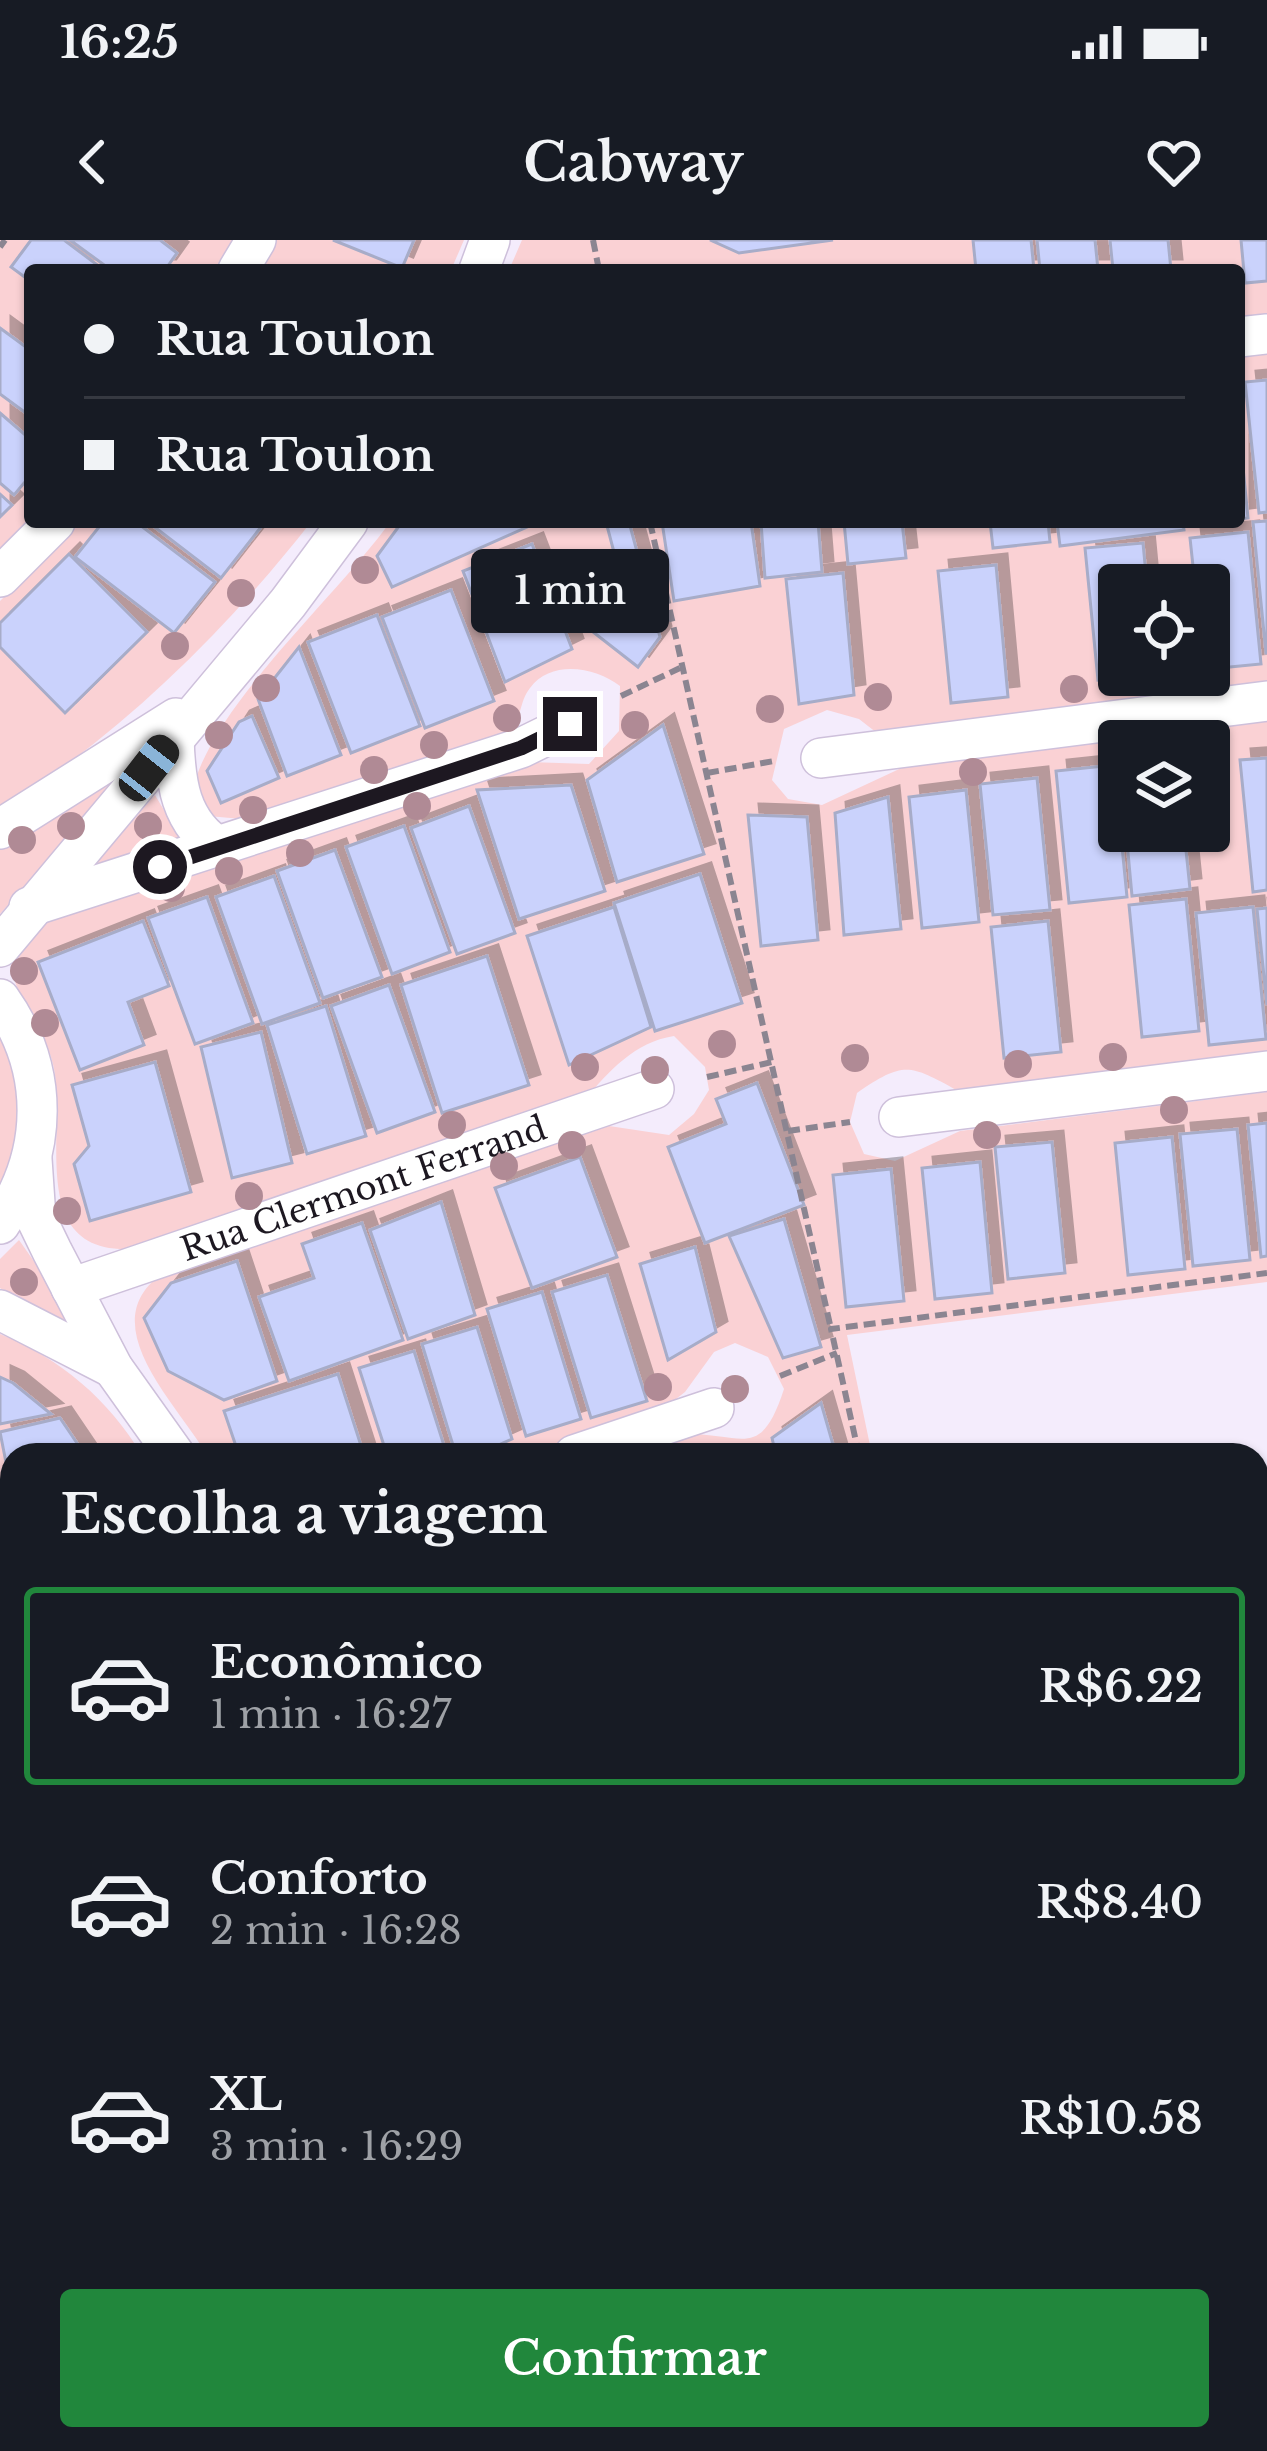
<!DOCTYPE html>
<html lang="pt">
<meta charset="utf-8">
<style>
:root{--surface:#171b24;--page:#242831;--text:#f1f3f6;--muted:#9ea1a6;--line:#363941;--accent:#21873c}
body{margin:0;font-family:"Libre Baskerville",serif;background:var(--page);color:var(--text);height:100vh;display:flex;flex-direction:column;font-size:45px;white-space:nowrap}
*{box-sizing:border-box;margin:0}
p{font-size:39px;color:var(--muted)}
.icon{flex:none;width:66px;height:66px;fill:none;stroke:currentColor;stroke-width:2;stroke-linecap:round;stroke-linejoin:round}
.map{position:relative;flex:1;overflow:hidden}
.drawer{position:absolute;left:0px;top:1203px;width:1269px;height:1008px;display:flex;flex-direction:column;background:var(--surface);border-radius:36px 36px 0 0;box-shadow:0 3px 9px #0004}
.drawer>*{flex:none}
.hud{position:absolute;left:24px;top:24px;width:1221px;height:264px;border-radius:12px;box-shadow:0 3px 9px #0004;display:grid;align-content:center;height:264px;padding:0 60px;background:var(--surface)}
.buttons{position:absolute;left:1098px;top:324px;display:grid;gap:24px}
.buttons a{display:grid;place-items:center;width:132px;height:132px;border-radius:12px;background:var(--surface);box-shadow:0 3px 9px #0004;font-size:60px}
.end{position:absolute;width:54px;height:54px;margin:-27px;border:15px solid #1d1821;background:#fff;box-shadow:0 0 0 6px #fff}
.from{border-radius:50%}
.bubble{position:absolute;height:84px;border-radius:12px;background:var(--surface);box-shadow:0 3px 9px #0004;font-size:39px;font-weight:600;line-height:84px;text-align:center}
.car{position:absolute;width:36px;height:72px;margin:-36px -18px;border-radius:15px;box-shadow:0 0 9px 3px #0007;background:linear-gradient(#222 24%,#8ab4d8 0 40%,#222 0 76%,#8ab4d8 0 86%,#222 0)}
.hud b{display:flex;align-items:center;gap:42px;height:114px;font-size:45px}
.hud b+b{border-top:3px solid var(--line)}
.hud i{width:30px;height:30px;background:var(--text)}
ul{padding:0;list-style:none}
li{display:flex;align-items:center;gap:36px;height:198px;margin:0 24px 18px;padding:0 36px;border:6px solid transparent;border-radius:12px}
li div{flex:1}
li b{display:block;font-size:45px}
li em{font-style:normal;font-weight:600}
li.current{border-color:var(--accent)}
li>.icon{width:108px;height:108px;stroke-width:1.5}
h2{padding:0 60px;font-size:54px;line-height:144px}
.button{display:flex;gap:24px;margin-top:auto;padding:24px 60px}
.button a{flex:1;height:138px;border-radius:12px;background:var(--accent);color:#fff;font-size:48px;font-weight:600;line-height:138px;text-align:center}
.status{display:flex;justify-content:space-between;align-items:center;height:84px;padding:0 60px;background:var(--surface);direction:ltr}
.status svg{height:33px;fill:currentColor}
header{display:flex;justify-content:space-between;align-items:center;height:156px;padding:0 60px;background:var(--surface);font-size:54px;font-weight:600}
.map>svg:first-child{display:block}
.green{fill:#fad1d4;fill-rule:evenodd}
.building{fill:#cad2fc;stroke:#a7acc8;stroke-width:3;filter:url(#shadow)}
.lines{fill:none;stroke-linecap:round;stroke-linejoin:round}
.minor-casing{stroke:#cec0db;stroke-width:42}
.path{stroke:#8b8591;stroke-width:6;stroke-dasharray:12 6;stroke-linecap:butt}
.minor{stroke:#fff;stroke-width:39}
.tree{fill:#b08a95}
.route{stroke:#1d1821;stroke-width:15}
.labels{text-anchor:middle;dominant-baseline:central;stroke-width:10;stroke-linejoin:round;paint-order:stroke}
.street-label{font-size:33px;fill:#1d1821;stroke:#f4ecfc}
</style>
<div class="status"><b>16:25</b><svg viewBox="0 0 49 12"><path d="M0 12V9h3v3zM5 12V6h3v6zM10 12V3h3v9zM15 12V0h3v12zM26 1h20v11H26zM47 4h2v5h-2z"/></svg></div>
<header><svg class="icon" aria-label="back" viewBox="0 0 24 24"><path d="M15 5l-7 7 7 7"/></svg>Cabway<svg class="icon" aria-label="heart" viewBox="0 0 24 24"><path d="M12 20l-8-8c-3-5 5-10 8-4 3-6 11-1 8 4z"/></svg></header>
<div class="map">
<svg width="1267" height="2211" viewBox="0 0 1267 2211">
<defs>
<filter id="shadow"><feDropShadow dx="11" dy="-11" stdDeviation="0" flood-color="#0004"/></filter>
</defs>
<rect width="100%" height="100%" fill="#f4ecfc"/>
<g class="green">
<path d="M0,0H236L215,30H30V282L0,315Z"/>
<path d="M277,0H464L451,30H259Z"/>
<path d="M522,0H1267V76L1239,79V30H509Z"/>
<path d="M1267,112V445L877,493L859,479L827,470L784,489L772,540L788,559L822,565L910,524L1267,478V817L958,851C909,824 904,821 857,853L850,882L864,914L895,921L960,891L1267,852V1042L847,1095L872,1215H618C640,1208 668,1194 691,1194C745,1195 761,1219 784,1149L768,1117L735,1103L714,1112L685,1152L663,1169L527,1215H207C175,1161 89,1081 166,1031L609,886L669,895L694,874L709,850L705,827L674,796C634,802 610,831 584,860L129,1009C25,1012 68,888 53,824C44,787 15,761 11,723L39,684L529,522L589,524L619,491L620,446C596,427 551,419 530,448C519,462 522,478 510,492L266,581L208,576L192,552C211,466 336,358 390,282H1239V116ZM1119,345H1209V435H1119ZM1119,501H1209V591H1119Z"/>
<path d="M81,282H311C224,393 120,495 0,570V361Z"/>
<path d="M138,522L0,674V609Z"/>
<path d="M155,555L171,582L194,602L90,629Z"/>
<path d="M0,796C27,851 21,897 0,953Z"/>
<path d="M19,1000L73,1077L64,1089L0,1048V1019Z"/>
<path d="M0,1094C61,1119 108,1159 142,1215H12V1358L0,1361Z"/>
<path d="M12,1390V1678L0,1681V1392Z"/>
<path d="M12,1713V1999L0,2001V1715Z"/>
<path d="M12,2030V2199H522L474,2211H0V2032Z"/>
<path d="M727,2199H1087L1090,2211H731Z"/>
</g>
<g class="building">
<path d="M31,0H64L104,30H30V41L11,27Z"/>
<path d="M70,0H160L177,13L165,30H111Z"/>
<path d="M333,0H414L402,28Z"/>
<path d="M710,0H833L739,13Z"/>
<path d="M973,0H1031L1034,30H976Z"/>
<path d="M1037,0H1095L1098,30H1040Z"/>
<path d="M1110,0H1168L1171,30H1113Z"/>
<path d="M1241,0H1267V41L1245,43Z"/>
<path d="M0,88L30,110V176L0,154Z"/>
<path d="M1267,140V272L1259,273L1245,142Z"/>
<path d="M0,173L30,199V236L14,255L0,243Z"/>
<path d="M1239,187L1248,278L1239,279Z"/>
<path d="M0,254L12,265L0,277Z"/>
<path d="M1267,281V413H1266L1253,282Z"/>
<path d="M103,282H136L215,342L174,393L75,317Z"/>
<path d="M148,282H255L261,287L221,338Z"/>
<path d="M402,282H535L536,283L392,347L377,316Z"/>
<path d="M606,282H629L660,397L638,427L570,374L615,316Z"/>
<path d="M662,282H751L760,346L674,361Z"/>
<path d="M761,282H818L822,332L765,338Z"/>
<path d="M844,282H902L906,318L848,324Z"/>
<path d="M990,282H1048L1050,302L993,308Z"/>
<path d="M1057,282H1183L1184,290L1060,306Z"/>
<path d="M1248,292L1261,424L1209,429V345H1195L1190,298Z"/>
<path d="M1143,303L1147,345H1119V435H1147L1098,440L1085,308Z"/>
<path d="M532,304L572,409L505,442L463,331Z"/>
<path d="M69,314L147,392L65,473L0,407V383Z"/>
<path d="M996,325L1008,457L951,463L938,331Z"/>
<path d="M843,333L854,455L799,464L786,339Z"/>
<path d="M451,350L494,461L425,488L382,377Z"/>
<path d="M377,375L420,486L351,513L308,402Z"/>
<path d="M299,407L341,515L287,536L258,459Z"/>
<path d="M252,476L279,538L221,563L207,531L239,482Z"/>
<path d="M663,485L704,614L617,642L587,540Z"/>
<path d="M1267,518V650L1253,652L1240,520Z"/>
<path d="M1114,525L1127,657L1069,663L1056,531Z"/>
<path d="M1037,538L1050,670L993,675L980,544Z"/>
<path d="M571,545L605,651L519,679L477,550Z"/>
<path d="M966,550L979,682L922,688L909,557Z"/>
<path d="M888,557L901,689L844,695L835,573Z"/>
<path d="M469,566L515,693L457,714L411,588Z"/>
<path d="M748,575L807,577L818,700L761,706Z"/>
<path d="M404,586L450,712L392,734L346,607Z"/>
<path d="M1126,591H1184L1190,649L1132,656Z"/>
<path d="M335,610L382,737L323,758L277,631Z"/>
<path d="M700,634L742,763L655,791L614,663Z"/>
<path d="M274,636L320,763L262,784L216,657Z"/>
<path d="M207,657L253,783L195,804L148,678Z"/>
<path d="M1186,659L1199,791L1142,797L1129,665Z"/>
<path d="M614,667L651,787L569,825L527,696Z"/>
<path d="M1253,667L1266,799L1209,805L1196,673Z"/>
<path d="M1267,668V765L1257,669Z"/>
<path d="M143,681L169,746L128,762L144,805L80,830L38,722Z"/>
<path d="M1048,681L1061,812L1004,818L991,687Z"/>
<path d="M487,716L529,845L442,873L401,745Z"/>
<path d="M389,745L435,872L377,893L331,766Z"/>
<path d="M326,766L366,896L307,914L267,785Z"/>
<path d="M261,792L292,923L232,938L201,807Z"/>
<path d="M155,822L191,952L90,981L74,924L89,906L72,845Z"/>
<path d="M757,843L804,965L705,1003L668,907L726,884L716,859Z"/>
<path d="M1267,883V1016L1261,1017L1248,885Z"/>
<path d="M1237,889L1250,1020L1193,1026L1180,894Z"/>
<path d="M1172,897L1185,1029L1128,1035L1115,903Z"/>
<path d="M1052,902L1065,1033L1008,1039L995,907Z"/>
<path d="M580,917L617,1017L532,1048L495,948Z"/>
<path d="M980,922L992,1053L935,1059L922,928Z"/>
<path d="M891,929L904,1061L846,1067L833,935Z"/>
<path d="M441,962L475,1075L408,1099L370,990Z"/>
<path d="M784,979L821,1107L783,1118L729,996Z"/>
<path d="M362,983L403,1100L289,1141L259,1057L314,1038L302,1004Z"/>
<path d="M695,1007L716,1092L668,1120L640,1024Z"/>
<path d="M237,1021L277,1141L224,1160L168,1131L144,1078L171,1043Z"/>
<path d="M607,1035L647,1161L591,1178L552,1052Z"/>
<path d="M542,1052L581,1179L526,1196L487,1069Z"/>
<path d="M477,1087L512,1199L476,1215H456L422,1104Z"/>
<path d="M414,1111L447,1215H387L359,1128Z"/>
<path d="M338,1134L364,1215H239L224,1171Z"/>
<path d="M0,1137L13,1143L51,1174L0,1184Z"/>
<path d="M821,1163L836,1215H776L772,1198Z"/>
<path d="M60,1178L85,1215H12V1253L0,1192Z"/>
<path d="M12,1423V1514L0,1464V1426Z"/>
<path d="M12,1868V1962L0,1916V1871Z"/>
<path d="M0,2088L12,2143V2165L0,2168Z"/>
<path d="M12,2179V2199H21L24,2211H0V2182Z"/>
<path d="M37,2199H99L102,2211H40Z"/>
<path d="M103,2199H165L168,2211H106Z"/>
<path d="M186,2199H248L251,2211H189Z"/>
<path d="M255,2199H318L321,2211H258Z"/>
<path d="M336,2199H399L400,2201L368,2211H340Z"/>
<path d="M756,2199H802L806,2211H745Z"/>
<path d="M803,2199H868L872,2211H808Z"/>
<path d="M873,2199H952L957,2211H878Z"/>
</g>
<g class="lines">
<g class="minor-casing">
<g id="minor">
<path d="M238,30L256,0"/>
<path d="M479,30L490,0"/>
<path d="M1239,97L1267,94"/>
<path d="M0,337L55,282"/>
<path d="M174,496C175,540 179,584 222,609"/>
<path d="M821,518L1267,461"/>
<path d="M0,589L176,478"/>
<path d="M29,667L521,508L570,484"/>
<path d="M0,707L288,363L348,282"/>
<path d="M0,759C50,829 49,913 0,984"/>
<path d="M899,877L1267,831"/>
<path d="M32,919L36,978L52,1011L113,1128L175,1215"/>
<path id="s1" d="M71,1048L654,849"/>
<path d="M0,1070L113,1128"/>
<path d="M574,1215L714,1168"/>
<path d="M1257,1358L1267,1364"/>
<path d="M0,1376L12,1373"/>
<path d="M0,1700L12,1697"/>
<path d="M0,2019L12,2017"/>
<path d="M693,2199L697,2211"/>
<path d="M532,2211L577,2199"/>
</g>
</g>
<g class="path">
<path d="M593,0L599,30"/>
<path d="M0,7L5,0"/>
<path d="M650,282L831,1089"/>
<path d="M621,456L680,428"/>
<path d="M707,533L774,521"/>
<path d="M707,837L772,822"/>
<path d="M788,891L850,882"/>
<path d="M780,1136L837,1113"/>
<path d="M859,1215L831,1089L1267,1033"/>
<path d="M1073,2199L1076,2211"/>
</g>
<use href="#minor" class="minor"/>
</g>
<g class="tree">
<circle cx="365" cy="330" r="14"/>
<circle cx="241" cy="353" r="14"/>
<circle cx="175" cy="406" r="14"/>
<circle cx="266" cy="448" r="14"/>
<circle cx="1074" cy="449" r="14"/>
<circle cx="878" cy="457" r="14"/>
<circle cx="770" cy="469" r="14"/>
<circle cx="507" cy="478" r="14"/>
<circle cx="635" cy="485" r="14"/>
<circle cx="219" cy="495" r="14"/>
<circle cx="434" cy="505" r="14"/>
<circle cx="374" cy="530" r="14"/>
<circle cx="973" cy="532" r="14"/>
<circle cx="417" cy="566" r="14"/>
<circle cx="253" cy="570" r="14"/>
<circle cx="71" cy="586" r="14"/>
<circle cx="148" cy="586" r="14"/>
<circle cx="22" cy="600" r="14"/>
<circle cx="300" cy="613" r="14"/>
<circle cx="229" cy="631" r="14"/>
<circle cx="171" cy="648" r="14"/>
<circle cx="24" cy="731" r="14"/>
<circle cx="45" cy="783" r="14"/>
<circle cx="722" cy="804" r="14"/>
<circle cx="1113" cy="817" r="14"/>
<circle cx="855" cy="818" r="14"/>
<circle cx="1018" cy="824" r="14"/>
<circle cx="585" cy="827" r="14"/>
<circle cx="655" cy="830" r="14"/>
<circle cx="1174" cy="870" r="14"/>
<circle cx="452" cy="885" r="14"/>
<circle cx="987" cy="895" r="14"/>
<circle cx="572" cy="905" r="14"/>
<circle cx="504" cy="926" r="14"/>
<circle cx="249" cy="956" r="14"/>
<circle cx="67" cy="971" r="14"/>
<circle cx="24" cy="1042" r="14"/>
<circle cx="658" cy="1147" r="14"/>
<circle cx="735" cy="1149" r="14"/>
</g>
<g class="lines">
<path class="route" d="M160,627L521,508L570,484"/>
</g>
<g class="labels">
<g class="street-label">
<text stroke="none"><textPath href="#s1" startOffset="309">Rua Clermont Ferrand</textPath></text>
</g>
</g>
</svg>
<div class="buttons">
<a><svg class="icon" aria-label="locate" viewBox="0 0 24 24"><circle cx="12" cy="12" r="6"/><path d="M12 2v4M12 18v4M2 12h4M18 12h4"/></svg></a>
<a><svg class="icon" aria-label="layers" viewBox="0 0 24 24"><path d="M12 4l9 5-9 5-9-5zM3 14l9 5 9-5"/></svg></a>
</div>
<i class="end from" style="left:160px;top:627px"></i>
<i class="end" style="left:570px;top:484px"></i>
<div class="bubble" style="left:471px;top:309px;width:198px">1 min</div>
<i class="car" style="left:149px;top:528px;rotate:38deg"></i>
<div class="hud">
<b><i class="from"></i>Rua Toulon</b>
<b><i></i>Rua Toulon</b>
</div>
<section class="drawer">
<h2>Escolha a viagem</h2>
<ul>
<li class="current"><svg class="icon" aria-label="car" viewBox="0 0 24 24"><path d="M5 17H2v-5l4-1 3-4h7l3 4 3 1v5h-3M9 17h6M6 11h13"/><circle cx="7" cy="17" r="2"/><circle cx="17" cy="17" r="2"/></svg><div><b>Econômico</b><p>1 min · 16:27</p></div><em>R$6.22</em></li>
<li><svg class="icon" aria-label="car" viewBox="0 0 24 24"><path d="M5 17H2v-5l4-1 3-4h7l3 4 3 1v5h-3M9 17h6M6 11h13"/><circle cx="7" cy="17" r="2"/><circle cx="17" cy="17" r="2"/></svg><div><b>Conforto</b><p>2 min · 16:28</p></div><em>R$8.40</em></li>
<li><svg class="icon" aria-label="car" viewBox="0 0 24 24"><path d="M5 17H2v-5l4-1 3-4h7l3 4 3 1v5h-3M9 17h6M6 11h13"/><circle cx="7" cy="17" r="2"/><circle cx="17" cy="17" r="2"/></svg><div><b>XL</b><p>3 min · 16:29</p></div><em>R$10.58</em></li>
</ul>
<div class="button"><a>Confirmar</a></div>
</section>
</div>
